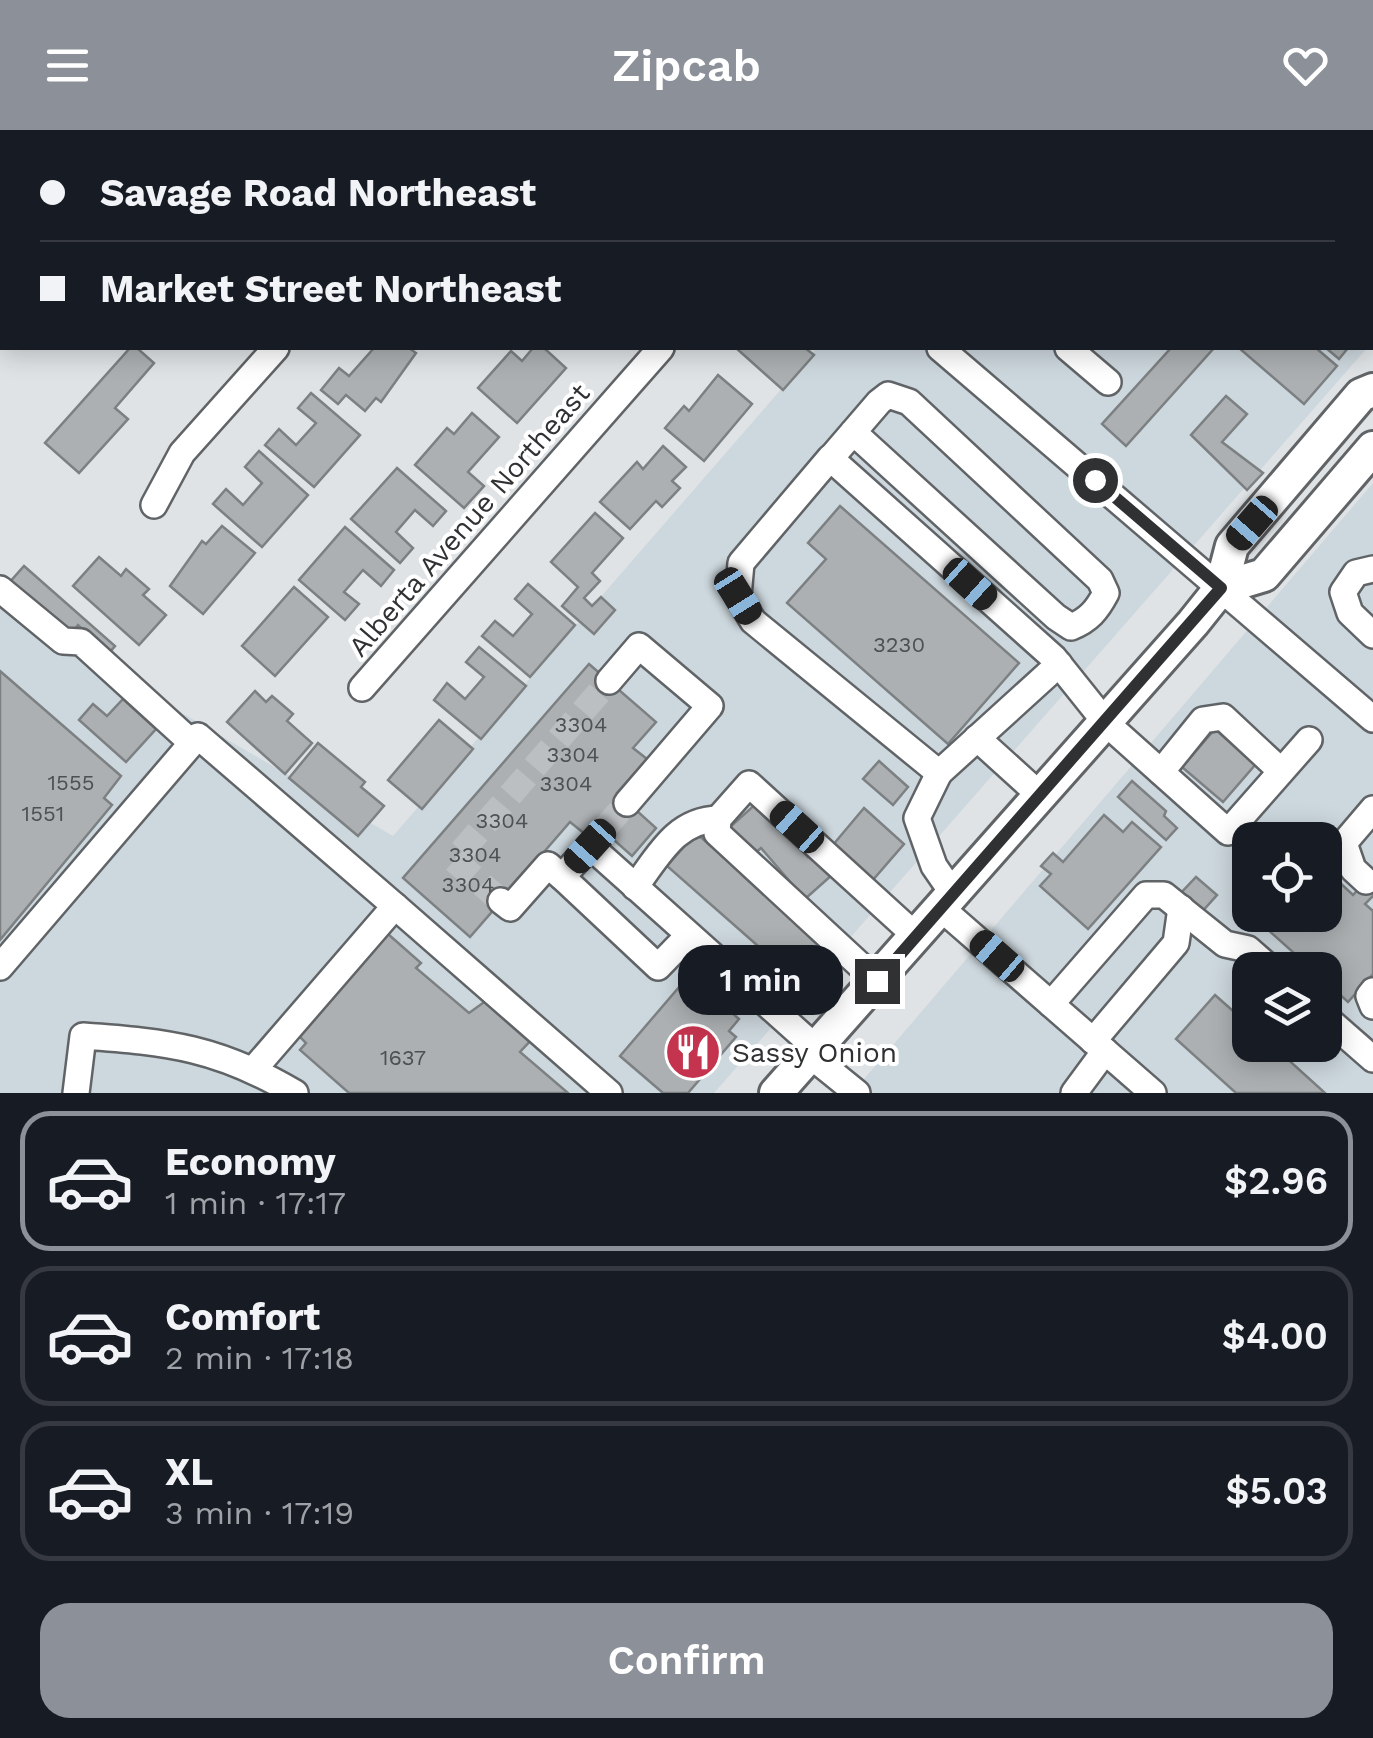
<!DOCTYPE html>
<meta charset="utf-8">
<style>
:root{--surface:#171b24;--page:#20242c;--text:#f1f3f6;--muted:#9ea1a6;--line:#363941;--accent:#8c9099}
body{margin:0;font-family:"Work Sans",sans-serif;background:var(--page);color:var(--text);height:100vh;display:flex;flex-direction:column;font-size:38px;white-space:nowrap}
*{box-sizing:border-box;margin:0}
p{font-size:32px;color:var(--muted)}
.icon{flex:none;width:55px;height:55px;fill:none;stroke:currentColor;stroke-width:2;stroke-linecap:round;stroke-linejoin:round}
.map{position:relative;height:963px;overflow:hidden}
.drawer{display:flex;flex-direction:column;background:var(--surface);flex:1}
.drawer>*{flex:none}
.guide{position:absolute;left:0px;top:0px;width:1375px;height:220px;box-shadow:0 5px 25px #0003;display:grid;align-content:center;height:220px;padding:0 40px;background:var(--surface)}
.fabs{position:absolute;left:1232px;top:692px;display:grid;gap:20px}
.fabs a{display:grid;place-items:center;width:110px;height:110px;border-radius:20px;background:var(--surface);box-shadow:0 5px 25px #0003;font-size:50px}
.end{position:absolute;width:45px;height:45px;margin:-22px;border:12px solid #2f3132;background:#fff;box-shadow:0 0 0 5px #fff}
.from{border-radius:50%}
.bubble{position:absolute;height:70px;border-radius:30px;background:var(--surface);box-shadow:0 5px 25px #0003;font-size:32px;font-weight:600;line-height:70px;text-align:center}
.car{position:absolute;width:30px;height:60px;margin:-30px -15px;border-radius:12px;box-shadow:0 0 8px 2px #0007;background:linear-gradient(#222 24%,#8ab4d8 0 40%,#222 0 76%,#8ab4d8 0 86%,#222 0)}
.guide b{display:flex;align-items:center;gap:35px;height:95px;font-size:38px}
.guide b+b{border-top:2px solid var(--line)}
.guide i{width:25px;height:25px;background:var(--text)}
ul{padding:18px 0 0;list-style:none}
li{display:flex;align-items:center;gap:30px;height:140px;margin:0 20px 15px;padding:0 20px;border:5px solid var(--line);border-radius:30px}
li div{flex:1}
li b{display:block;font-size:38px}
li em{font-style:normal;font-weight:600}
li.selected{border-color:var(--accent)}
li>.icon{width:90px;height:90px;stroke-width:1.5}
.action{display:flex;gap:20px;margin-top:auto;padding:20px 40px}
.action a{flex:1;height:115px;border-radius:30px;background:var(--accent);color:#fff;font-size:40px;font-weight:600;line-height:115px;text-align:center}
header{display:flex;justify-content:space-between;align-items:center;height:130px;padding:0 40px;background:var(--accent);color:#fff;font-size:45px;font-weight:600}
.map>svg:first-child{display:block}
.built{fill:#cdd8de;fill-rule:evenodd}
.building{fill:#acb0b2;stroke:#7c8082;stroke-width:2.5}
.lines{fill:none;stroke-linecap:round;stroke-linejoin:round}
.minor-tunnel{stroke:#bcbfc1;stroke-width:25;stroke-dasharray:25 12;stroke-linecap:butt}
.minor-casing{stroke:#616467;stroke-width:30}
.major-casing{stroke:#616467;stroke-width:38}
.minor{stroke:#fff;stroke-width:25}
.major{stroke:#fff;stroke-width:32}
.route{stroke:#2f3132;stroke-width:12}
.labels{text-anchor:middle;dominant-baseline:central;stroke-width:8;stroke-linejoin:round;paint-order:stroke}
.number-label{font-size:22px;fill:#4e5152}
.street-label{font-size:28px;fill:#2f3132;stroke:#fff}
.poi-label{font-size:28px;fill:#2f3132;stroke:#fff;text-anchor:start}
</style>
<header><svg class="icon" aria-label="menu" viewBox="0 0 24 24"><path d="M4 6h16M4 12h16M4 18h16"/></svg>Zipcab<svg class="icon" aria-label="heart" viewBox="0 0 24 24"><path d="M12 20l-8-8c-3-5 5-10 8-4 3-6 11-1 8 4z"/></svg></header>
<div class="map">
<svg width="1373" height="963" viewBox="0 0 1373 963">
<rect width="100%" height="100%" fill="#dfe3e5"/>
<g class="built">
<path d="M1005,0H1373V211L1372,2Z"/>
<path d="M817,218H1367L714,963H0V477L393,706Z"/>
<path d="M1373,353V963H852ZM1250,710H1325V785H1250ZM1250,840H1325V915H1250Z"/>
</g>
<g class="building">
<path d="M343,0H389L392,2H346Z"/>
<path d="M0,151L2,154L0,218Z"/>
<path d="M130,218H137L154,233L115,278L128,289L79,343L45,313Z"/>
<path d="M374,218H409L416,223L381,272L376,268L365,281L346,265L338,274L321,260L339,238L349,246Z"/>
<path d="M533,218H544L566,238L517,293L478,258L511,221L522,231Z"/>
<path d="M736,218H805L814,225L783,260Z"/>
<path d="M1171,218H1214L1126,316L1102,294Z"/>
<path d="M1239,218H1316L1337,236L1304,274Z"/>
<path d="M1326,218H1348L1339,229Z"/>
<path d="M718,245L752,274L704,331L665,298L684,276L689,281Z"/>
<path d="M311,263L360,305L314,357L265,315L279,299L296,315L316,293L298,278Z"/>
<path d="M1226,266L1247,284L1222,312L1263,343L1247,360L1191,305Z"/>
<path d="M472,283L499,307L468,342L484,356L464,378L415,335L447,298L454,304Z"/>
<path d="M663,316L686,337L672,351L680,358L662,377L656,371L630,399L600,372L637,332L643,339Z"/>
<path d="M259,321L308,365L262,417L213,374L226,359L243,375L262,353L245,337Z"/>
<path d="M397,338L446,381L433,396L415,380L396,402L413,418L400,433L351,389Z"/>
<path d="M840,376L1019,533L948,614L787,473L826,429L808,413Z"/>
<path d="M595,383L623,408L592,443L600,451L584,468L592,476L601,467L615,480L594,504L562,476L578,457L551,432Z"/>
<path d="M222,396L255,423L203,484L170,456L202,411L206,414Z"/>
<path d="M345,397L394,440L381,456L363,440L344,462L359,474L345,490L299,450Z"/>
<path d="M99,427L121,446L126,439L149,459L143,465L166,485L139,515L73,456Z"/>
<path d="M24,436L115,516L109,523L78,495L69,506L9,453Z"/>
<path d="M528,454L575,495L530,547L482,506L495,491L513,506L532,484L515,469Z"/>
<path d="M294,457L328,487L275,546L242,516Z"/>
<path d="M479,517L526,556L481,609L434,570L447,553L465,569L484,547L466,532Z"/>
<path d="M589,534L656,592L633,618L647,629L617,663L656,698L632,726L595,693L585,704L570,692L470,807L403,748Z"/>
<path d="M0,541L121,646L104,668L112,675L0,810Z"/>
<path d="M255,561L266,572L272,566L293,584L287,591L312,613L285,644L227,592Z"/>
<path d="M123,569L156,599L126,632L79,590L93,574L107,586Z"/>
<path d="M439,590L473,619L422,679L388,650Z"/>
<path d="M1215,599L1255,635L1223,672L1182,637Z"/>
<path d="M318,613L365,652L361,657L384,676L358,706L289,648Z"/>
<path d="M879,631L908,657L893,675L863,649Z"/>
<path d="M1132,651L1166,681L1164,686L1177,698L1166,710L1118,667Z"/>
<path d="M759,671L808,727L815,722L833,744L805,769L761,718L754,724L730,697Z"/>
<path d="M864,678L904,714L872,751L832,716Z"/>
<path d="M1104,685L1123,702L1132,692L1161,717L1088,799L1040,756L1051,744L1041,736L1053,723L1063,732Z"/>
<path d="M696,703L820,812L791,845L667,736Z"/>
<path d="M1325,739L1353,765L1373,743V766L1365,774L1373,781V844L1348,872L1325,851V840H1313L1266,798L1278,785H1325Z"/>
<path d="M1196,747L1217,765L1200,784L1179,765Z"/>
<path d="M388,804L421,833L416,838L469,883L487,870L532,909L520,922L568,963H349L300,920L306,913L299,906Z"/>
<path d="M698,853L739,889L729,901L736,907L688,963H663L620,926L680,856L688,863Z"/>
<path d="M1215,865L1250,896V915H1272L1325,963H1236L1176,909Z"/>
</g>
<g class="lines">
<g class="minor-tunnel">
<path d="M603,700L627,673"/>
<path d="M501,771L454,730L609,551"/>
</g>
<g class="minor-casing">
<g id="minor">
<path d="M686,0L689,2"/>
<path d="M1264,0L1267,2"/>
<path d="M85,2L87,0"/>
<path d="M467,2L469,0"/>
<path d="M851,2L853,0"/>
<path d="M1142,2L1144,0"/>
<path d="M1224,2L1226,0"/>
<path d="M1364,2L1366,0"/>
<path d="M1372,93H1373"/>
<path d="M940,218L1373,589"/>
<path d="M1068,218L1108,252"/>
<path d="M830,329L879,272L888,265L909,272L1100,450L1106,463C1097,480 1089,490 1071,497L1056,487L853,302"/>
<path d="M154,375L182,323L276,218"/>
<path d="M1373,439L1356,443L1343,462L1350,483L1373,505"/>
<path d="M0,459L63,511L81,512L192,613"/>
<path d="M609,551L639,516L710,576L627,673"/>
<path d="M362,558L661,218"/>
<path d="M977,608L1041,666"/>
<path d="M1161,642L1203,590L1223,587L1281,641"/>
<path d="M939,643L1059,534"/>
<path d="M1344,713L1353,739L1366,751"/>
<path d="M1344,713L1373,679"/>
<path d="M635,757C659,725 676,690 718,689"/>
<path d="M954,765L934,736L917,688L939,643L753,491L738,466L741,433L830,328L1054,528L1106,593L1228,702L1309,610"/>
<path d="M501,771L510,778L548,735L562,747"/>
<path d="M395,776L609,963"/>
<path d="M942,779L1153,963"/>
<path d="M689,805L658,837L562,747L590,716L816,918"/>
<path d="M0,837L198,606L395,776L254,939"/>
<path d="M877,851L717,703L718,689L749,654L917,807"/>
<path d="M1373,861L1369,866L1373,876"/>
<path d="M1051,874L1146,765H1164L1225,814L1248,819L1272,840"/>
<path d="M1325,887L1373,929"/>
<path d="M1093,911L1176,813L1181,778"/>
<path d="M810,925L857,963"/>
<path d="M76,963L83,906C169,912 219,918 295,963"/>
<path d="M1074,963L1105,921"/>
</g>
</g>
<g class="major-casing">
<g id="major">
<path d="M1221,458L1264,445L1373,318"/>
<path d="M776,963L1193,493L1221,458L1232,416L1361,265L1373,260"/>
</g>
</g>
<use href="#minor" class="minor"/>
<use href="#major" class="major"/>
</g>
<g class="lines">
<path class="route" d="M877,851L1221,458L1095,350"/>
</g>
<defs>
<g id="restaurant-disc" transform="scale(2.875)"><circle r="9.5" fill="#c4344e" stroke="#fff"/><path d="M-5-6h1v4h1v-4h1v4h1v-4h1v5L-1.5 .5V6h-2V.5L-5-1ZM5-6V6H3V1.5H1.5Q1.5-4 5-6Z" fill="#fff"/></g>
</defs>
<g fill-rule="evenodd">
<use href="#restaurant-disc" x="693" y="922"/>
</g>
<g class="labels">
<g class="number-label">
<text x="899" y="514">3230</text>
<text x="581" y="594">3304</text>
<text x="573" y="624">3304</text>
<text x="71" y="652">1555</text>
<text x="566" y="653">3304</text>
<text x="43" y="683">1551</text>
<text x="502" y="690">3304</text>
<text x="475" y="724">3304</text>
<text x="468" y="754">3304</text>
<text x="403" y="927">1637</text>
</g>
<g class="street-label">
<text transform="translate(469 390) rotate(-49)">Alberta Avenue Northeast</text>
</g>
<g class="poi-label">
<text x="732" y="922">Sassy Onion</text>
</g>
</g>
</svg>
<div class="fabs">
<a><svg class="icon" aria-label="locate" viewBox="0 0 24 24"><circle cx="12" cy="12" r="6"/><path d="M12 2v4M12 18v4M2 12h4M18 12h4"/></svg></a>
<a><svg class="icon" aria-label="layers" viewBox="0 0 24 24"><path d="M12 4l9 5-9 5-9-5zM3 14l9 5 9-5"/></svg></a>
</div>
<i class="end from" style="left:1095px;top:350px"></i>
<i class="end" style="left:877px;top:851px"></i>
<div class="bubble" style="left:678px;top:815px;width:165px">1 min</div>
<i class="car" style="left:1252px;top:393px;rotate:221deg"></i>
<i class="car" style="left:970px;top:454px;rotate:132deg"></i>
<i class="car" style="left:738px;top:466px;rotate:148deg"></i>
<i class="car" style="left:797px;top:697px;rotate:312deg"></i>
<i class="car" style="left:590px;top:716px;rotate:222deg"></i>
<i class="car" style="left:997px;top:826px;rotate:311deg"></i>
<div class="guide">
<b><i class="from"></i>Savage Road Northeast</b>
<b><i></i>Market Street Northeast</b>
</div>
</div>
<section class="drawer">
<ul>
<li class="selected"><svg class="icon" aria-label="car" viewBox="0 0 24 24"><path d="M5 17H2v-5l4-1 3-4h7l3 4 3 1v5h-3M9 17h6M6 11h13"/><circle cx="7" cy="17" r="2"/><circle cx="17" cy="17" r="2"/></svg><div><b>Economy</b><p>1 min · 17:17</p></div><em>$2.96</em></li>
<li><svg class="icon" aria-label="car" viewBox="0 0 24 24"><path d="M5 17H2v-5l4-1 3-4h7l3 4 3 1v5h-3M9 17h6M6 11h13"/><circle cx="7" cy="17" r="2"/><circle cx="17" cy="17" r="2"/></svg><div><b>Comfort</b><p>2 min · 17:18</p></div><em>$4.00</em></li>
<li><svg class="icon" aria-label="car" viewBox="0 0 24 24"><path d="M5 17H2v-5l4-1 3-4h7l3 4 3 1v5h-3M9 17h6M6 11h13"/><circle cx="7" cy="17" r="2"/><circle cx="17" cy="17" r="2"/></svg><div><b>XL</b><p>3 min · 17:19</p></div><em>$5.03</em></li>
</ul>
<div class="action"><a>Confirm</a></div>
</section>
